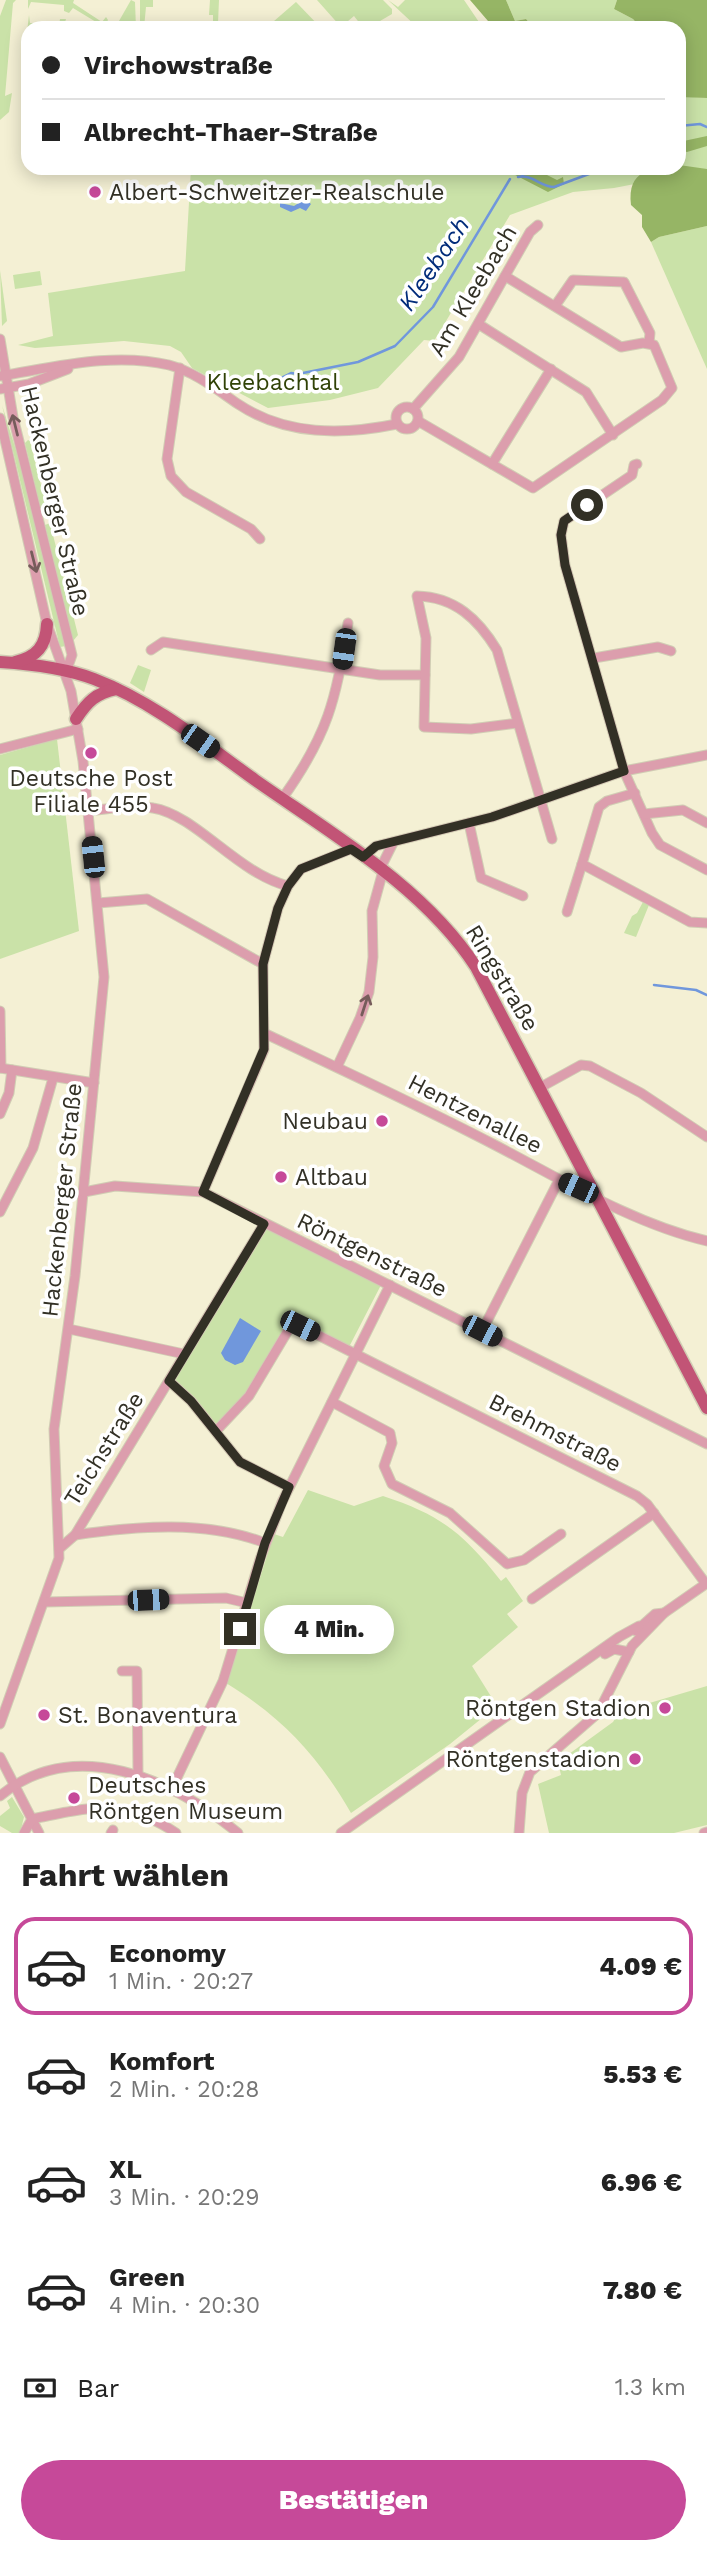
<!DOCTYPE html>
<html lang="de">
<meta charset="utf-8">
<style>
:root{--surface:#fff;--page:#f2f2f2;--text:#222;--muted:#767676;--line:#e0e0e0;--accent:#c64999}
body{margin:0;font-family:"Work Sans",sans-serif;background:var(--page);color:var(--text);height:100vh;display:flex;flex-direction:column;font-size:26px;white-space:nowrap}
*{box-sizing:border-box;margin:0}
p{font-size:23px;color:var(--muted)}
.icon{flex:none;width:38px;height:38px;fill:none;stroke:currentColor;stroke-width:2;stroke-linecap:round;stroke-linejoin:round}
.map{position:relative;height:1833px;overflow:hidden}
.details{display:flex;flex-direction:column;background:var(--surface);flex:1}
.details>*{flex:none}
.guide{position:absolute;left:21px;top:21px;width:665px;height:154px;border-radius:21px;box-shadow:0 4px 18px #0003;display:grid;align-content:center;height:154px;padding:0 21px;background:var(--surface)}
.end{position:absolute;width:32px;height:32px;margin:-16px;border:9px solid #323025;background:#fff;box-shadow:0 0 0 4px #fff}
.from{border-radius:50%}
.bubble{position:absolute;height:49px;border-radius:24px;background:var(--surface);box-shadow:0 4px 18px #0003;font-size:23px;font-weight:800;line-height:49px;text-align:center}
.car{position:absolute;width:21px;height:42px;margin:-21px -10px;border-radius:9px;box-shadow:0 0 5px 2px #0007;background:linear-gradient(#222 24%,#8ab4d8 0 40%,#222 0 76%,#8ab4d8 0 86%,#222 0)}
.guide b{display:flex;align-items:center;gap:24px;height:66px;font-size:26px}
.guide b+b{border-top:2px solid var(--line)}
.guide i{width:18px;height:18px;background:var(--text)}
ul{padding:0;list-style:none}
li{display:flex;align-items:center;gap:21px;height:98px;margin:0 14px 10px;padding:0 7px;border:4px solid transparent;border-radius:21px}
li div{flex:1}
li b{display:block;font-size:26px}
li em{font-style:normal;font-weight:800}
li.on{border-color:var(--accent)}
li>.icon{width:63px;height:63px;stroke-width:1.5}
h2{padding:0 21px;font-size:32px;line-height:84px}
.pay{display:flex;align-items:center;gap:18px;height:77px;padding:0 21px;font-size:26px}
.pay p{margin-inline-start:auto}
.action{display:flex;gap:14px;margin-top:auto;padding:14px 21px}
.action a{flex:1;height:80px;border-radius:42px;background:var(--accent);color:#fff;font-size:28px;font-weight:800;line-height:80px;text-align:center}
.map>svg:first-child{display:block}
.green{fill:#cae2a8}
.forest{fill:#96b565}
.water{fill:#7097dc}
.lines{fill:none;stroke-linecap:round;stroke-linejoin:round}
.stream{stroke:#7097dc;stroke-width:2.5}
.minor-casing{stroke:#d1cdb4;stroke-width:11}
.major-casing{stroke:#d1cdb4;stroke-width:15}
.minor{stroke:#dc9ead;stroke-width:9}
.major{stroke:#c25476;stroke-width:12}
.oneway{stroke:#765c5b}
.route{stroke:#323025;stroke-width:9}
.poi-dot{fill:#c64999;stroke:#fff;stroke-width:2.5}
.labels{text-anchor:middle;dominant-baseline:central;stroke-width:7;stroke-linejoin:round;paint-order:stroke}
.poi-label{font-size:23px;fill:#323025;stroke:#fff;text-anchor:start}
.street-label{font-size:23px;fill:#323025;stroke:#fff}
.park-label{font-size:23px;fill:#304206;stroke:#fff}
.water-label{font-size:24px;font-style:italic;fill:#012c7a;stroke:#fff}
</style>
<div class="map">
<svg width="707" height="1833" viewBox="0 0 707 1833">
<rect width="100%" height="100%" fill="#f4f0d4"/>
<g class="green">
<path d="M6,0H16L13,3L5,96L12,93L9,112L0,120V16Z"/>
<path d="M28,0H74L73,3L102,22L106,17L108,20L104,28H99L101,25L73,8L69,13L64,11V5L31,2L28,9Z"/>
<path d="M131,0L135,2L136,28H115Z"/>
<path d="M140,0H153V7H146L144,28H140Z"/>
<path d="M210,0H219L218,23H213V15H209Z"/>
<path d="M317,0H383L392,9V14L368,28H358L361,25L354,16L341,27Z"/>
<path d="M388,0L398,7L405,0H464L483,28H418Z"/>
<path d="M506,0H617L614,9L633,19L641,28H534L526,19L515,21Z"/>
<path d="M296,2L321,28H266Z"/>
<path d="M29,15L30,23L59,25L60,19H66L64,26L67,28L29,26L27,32Z"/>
<path d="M679,96L707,98V170L614,188L573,192L510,215L434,341L424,340L378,388L330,400L268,408L192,368L181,352L170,346L124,341L35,348L18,345L53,336L48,293L185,271L191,168H679Z"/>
<path d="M707,226V369L651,242L659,237Z"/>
<path d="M0,270L7,321L2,326Z"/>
<path d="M40,271L42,285L15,289L13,275Z"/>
<path d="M2,405L24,476L66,646L60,647Z"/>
<path d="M28,440L30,441L48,513L42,514L25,443Z"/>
<path d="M50,523L78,635L73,641L45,525Z"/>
<path d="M138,665L151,670L144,692L130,683Z"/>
<path d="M57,739L79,931L0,959V755Z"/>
<path d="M643,902L649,905L636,937L624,933L632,916L637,913Z"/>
<path d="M265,1228L381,1285L349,1347L300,1321L288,1325L247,1394L216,1426L174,1379Z"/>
<path d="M308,1490L354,1506L383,1496C441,1515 463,1533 501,1581L506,1577L523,1601L507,1614L518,1627L472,1666L497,1706L450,1744L351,1813C318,1756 283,1718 226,1683L274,1534L283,1537Z"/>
<path d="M707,1686V1825L674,1833H549L538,1784L561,1775L558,1762L613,1722L619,1712Z"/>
<path d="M12,1797L24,1817L20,1833H12L0,1826V1816L10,1808L7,1801Z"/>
</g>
<g class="forest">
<path d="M470,0H506L515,21L526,19L534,28H494Z"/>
<path d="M617,0H707V98L679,97V28H641L633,19L614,9Z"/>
<path d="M707,136V146L687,152L679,150V142Z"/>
<path d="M679,165L707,169V226L659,237L651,242L642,227V215L631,205C627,169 651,168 679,168Z"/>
<path d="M502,168H533L557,180L563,177L564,184L548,192Z"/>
</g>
<g class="water">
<path d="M305,199L311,204L306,211L300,208L291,212L280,207V203L294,206Z"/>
<path d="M240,1318L261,1331L243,1362L235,1365L225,1360L221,1353Z"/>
</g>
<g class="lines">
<g class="stream">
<path d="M679,126L700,124L707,127"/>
<path d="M518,168L523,176"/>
<path d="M518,177C532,174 541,187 554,187L605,168"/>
<path d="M253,385L277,380L291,373L298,374L358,362L395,346L433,307L510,179"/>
<path d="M654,985L696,990L707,995"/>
</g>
<g class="minor-casing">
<g id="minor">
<path d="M555,306L573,280L624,282L650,333L649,343"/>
<path d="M480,325L586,392L613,435"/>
<path d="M0,339L13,417L70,647L72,655L66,672"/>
<path d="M180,368L167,459L171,476L186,492L251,529L260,539"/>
<path d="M0,376C56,367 113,352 169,365C195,372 216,389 238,404C286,436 343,435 397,424"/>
<path d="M0,389L29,384L68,369"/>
<circle cx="407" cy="418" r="11"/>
<path d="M413,409L459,357L530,232L538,225"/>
<path d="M0,418L47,624L71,691L83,761L104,977L75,1276L54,1429L59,1558L0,1724"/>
<path d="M418,421L533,488L662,400L672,388L654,345L643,343L621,347L505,276"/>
<path d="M492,464L551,369"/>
<path d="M637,464L634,465L632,475L564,521L561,535L565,565L624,771L652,833L660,845L707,870"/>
<path d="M151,650L163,642L380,675H425"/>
<path d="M594,658L658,647L671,651"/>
<path d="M518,723L471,729L424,727L426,638L417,596C455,597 478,619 497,650L552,839"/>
<path d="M0,749L78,729"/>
<path d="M635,793L607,801L599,807L582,864L690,922L707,923"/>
<path d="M282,799C327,736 337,699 348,623"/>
<path d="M89,811C109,809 133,804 153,808C196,815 237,873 288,886"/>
<path d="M644,814L683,810L707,823"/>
<path d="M469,823L481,878L523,896"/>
<path d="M363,857L376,846L492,817L624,771L707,755"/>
<path d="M380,869L393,843"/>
<path d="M98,903L147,899L263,964"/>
<path d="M567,912L582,864"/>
<path d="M0,1011L1,1068"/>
<path d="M266,1034C342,1070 418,1105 493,1144C561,1179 631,1223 707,1241"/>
<path d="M337,1067L360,1018L369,992L373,957L372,911L383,871"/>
<path d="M0,1068L94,1083"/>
<path d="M541,1087L581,1065L590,1066L641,1093L707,1137"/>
<path d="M0,1114L9,1093L12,1070"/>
<path d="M84,1192L115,1186L203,1192L707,1444"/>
<path d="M203,1192L264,1050L263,964L278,908L288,886L301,869L351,849"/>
<path d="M0,1212L33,1148L53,1078"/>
<path d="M69,1329L184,1354"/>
<path d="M482,1331L559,1180"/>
<path d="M169,1381L191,1401L240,1462L289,1487"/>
<path d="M332,1402L390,1433L392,1443L384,1466L392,1484L450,1513L507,1564L524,1560L561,1534"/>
<path d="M216,1431L249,1396L289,1329L298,1325L637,1496L647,1504L706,1584"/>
<path d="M75,1535C136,1526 206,1520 265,1543"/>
<path d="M60,1548L75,1535L264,1224"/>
<path d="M532,1599L654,1513"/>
<path d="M45,1602L226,1598L247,1603"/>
<path d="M636,1631L655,1614L664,1613"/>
<path d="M605,1654L614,1649L629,1652"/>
<path d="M122,1671H137L138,1773"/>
<path d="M0,1757L39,1833"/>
<path d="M172,1788L223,1681L260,1559L282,1502L390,1285"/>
<path d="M0,1796C75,1734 173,1780 238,1833"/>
<path d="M32,1819C89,1807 125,1798 176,1833"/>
<path d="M24,1833L32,1819"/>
<path d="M111,1833L113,1830"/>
<path d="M341,1833L619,1637L639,1626"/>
<path d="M519,1833L522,1793L530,1772L598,1713L632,1646L664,1613L707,1583"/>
<path d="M704,1833L707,1832"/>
</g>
</g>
<g class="major-casing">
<g id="major">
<path d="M0,662C31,664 65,668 94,679C152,701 205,744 255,780C332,834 424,887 476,967L707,1408"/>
<path d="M15,662C37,657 46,646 47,624"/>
<path d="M76,719C87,702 96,693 116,689"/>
</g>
</g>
<use href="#minor" class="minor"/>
<use href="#major" class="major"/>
</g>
<defs><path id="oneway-shaft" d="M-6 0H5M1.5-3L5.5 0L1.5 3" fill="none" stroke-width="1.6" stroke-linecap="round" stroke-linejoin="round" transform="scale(1.75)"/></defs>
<g class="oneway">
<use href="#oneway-shaft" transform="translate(15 425) rotate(-104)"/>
<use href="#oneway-shaft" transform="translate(34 562) rotate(76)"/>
<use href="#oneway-shaft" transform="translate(365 1005) rotate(-72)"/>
</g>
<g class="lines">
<path class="route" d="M240,1629L265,1543L289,1487L240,1462L191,1401L169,1381L264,1224L203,1192L264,1049L263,964L278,908L288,886L301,869L351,849L363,857L376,846L492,817L624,771L565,565L561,535L564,521L587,505"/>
</g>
<g class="poi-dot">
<circle cx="95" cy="192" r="7"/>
<circle cx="91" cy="753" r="7"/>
<circle cx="382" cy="1121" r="7"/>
<circle cx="281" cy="1177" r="7"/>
<circle cx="665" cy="1708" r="7"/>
<circle cx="44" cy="1715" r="7"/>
<circle cx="635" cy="1759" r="7"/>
<circle cx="74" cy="1798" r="7"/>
</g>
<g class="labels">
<g class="poi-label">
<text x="109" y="192">Albert-Schweitzer-Realschule</text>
<text x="91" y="778" text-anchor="middle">Deutsche Post<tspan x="91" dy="26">Filiale 455</tspan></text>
<text x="368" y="1121" text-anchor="end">Neubau</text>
<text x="295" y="1177">Altbau</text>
<text x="651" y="1708" text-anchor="end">Röntgen Stadion</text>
<text x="58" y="1715">St. Bonaventura</text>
<text x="621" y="1759" text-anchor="end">Röntgenstadion</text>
<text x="88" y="1785">Deutsches<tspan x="88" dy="26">Röntgen Museum</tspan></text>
</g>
<g class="street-label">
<text transform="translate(473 291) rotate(-59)">Am Kleebach</text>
<text transform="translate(55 501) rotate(77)">Hackenberger Straße</text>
<text transform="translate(502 978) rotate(59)">Ringstraße</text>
<text transform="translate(475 1114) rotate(27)">Hentzenallee</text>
<text transform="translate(62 1200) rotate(-84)">Hackenberger Straße</text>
<text transform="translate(372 1255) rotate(26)">Röntgenstraße</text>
<text transform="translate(555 1433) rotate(27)">Brehmstraße</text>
<text transform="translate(104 1449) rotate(-58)">Teichstraße</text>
</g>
<g class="park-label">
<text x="273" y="382">Kleebachtal</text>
</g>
<g class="water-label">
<text transform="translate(434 264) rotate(-56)">Kleebach</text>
</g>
</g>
</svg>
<i class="end from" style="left:587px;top:505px"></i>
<i class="end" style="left:240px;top:1629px"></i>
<div class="bubble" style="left:264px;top:1605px;width:130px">4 Min.</div>
<i class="car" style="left:344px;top:649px;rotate:188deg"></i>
<i class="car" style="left:200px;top:741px;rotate:125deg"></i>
<i class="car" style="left:93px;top:857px;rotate:354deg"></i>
<i class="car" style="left:578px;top:1188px;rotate:294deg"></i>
<i class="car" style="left:300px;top:1326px;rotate:116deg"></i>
<i class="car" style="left:482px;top:1331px;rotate:117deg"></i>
<i class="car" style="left:148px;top:1600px;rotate:88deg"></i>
<div class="guide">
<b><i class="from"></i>Virchowstraße</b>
<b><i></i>Albrecht-Thaer-Straße</b>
</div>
</div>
<section class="details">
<h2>Fahrt wählen</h2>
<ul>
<li class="on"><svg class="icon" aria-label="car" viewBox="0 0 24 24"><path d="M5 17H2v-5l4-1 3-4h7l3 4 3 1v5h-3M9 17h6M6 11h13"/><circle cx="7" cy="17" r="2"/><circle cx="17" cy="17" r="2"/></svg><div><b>Economy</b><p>1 Min. · 20:27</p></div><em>4.09 €</em></li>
<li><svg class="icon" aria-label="car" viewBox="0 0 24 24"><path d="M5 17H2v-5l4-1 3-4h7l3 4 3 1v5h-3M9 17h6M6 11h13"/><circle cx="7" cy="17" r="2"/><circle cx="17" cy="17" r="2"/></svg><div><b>Komfort</b><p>2 Min. · 20:28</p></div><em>5.53 €</em></li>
<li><svg class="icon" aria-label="car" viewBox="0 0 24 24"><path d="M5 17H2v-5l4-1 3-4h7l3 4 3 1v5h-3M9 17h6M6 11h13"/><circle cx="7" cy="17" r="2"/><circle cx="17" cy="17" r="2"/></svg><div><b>XL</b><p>3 Min. · 20:29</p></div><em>6.96 €</em></li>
<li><svg class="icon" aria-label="car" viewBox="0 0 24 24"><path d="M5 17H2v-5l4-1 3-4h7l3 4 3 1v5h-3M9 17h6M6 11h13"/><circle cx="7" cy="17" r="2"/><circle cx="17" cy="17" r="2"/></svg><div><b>Green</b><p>4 Min. · 20:30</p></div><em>7.80 €</em></li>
</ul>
<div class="pay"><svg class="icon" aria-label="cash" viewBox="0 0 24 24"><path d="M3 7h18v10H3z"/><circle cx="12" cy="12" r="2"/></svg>Bar<p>1.3 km</p></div>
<div class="action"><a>Bestätigen</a></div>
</section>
